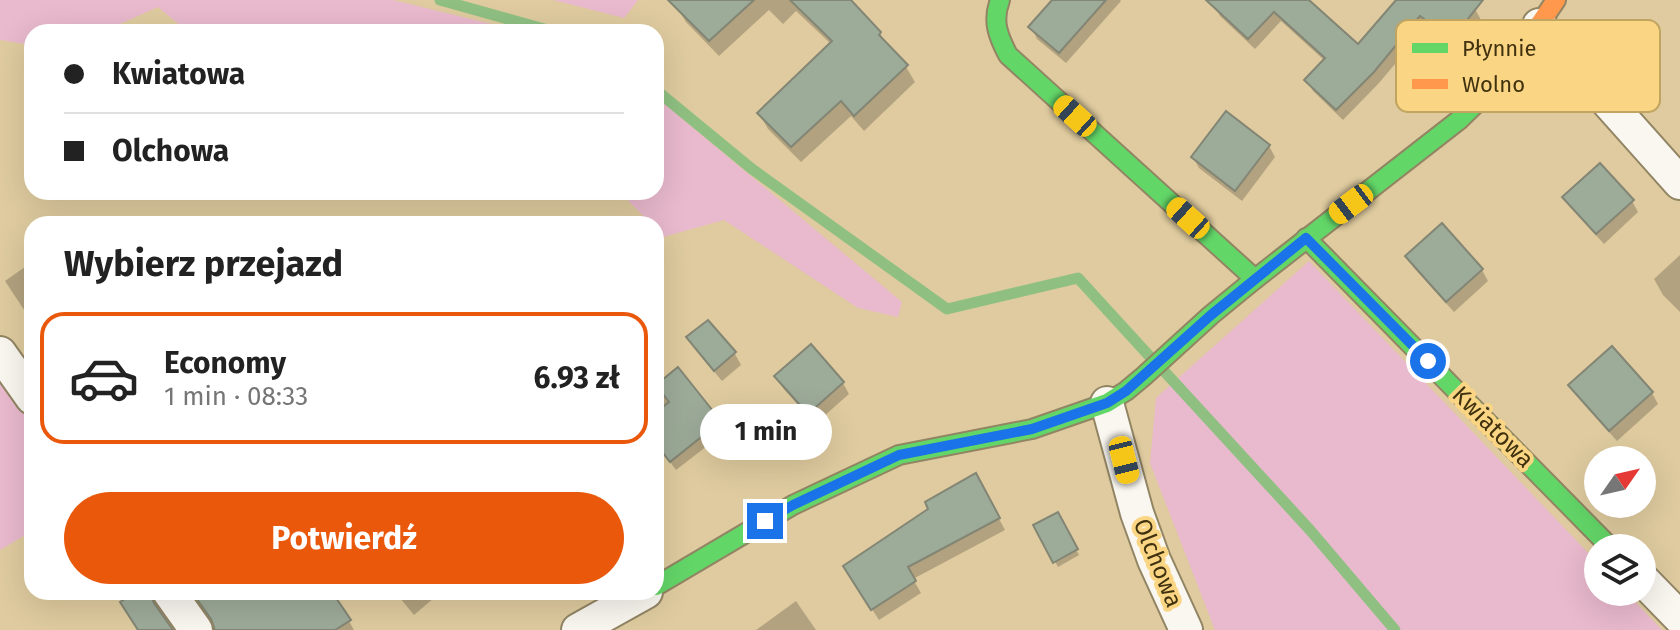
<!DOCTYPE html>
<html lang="pl">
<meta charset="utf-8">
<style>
:root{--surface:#fff;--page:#f6f6f6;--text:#222;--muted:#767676;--line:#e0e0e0;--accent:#ea580c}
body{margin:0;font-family:"Fira Sans",sans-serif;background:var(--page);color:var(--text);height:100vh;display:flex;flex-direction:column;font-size:30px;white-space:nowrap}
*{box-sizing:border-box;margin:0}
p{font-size:26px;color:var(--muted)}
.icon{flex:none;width:44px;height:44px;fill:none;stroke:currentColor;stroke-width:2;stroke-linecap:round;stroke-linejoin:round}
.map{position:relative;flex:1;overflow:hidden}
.details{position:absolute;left:24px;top:216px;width:640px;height:384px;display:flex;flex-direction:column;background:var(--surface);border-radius:24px;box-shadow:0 8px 32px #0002}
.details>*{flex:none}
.banner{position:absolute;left:24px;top:24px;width:640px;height:176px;border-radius:24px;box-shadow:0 8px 32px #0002;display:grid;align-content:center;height:176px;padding:0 40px;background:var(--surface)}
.needle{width:52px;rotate:56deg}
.controls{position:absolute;left:1584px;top:446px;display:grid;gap:16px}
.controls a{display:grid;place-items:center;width:72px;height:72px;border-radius:50%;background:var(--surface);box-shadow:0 8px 32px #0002;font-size:40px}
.end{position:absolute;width:36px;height:36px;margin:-18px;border:10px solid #1a73e8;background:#fff;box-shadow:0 0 0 4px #fff}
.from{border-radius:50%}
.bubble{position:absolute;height:56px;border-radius:28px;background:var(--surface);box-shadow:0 8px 32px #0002;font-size:26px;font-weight:700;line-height:56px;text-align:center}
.car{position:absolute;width:24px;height:48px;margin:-24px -12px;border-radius:10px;box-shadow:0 0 6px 2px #0007;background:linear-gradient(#f5c518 24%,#345 0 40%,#f5c518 0 76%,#345 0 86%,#f5c518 0)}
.banner b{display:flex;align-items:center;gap:28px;height:76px;font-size:30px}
.banner b+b{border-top:2px solid var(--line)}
.banner i{width:20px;height:20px;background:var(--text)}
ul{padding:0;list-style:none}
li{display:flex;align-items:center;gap:24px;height:132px;margin:0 16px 12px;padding:0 24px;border:4px solid transparent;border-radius:24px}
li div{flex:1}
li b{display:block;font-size:30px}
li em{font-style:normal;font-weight:700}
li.current{border-color:var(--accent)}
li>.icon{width:72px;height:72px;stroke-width:1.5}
h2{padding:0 40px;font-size:36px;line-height:96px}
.action{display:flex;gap:16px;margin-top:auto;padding:16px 40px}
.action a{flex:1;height:92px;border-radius:48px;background:var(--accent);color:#fff;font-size:32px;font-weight:700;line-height:92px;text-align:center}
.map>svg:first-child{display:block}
.green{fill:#e9b9cd}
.shadow{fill:#0003}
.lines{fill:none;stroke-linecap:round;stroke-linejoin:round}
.stream{stroke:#8fc082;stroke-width:11}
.building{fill:#9dab99;stroke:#838674;stroke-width:2}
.street-casing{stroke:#928564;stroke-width:36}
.fast-casing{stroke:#928564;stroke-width:22}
.slow-casing{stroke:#928564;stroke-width:22}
.street{stroke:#faf7f1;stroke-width:32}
.fast{stroke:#63d668;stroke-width:18}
.slow{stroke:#ff974d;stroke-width:18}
.route{stroke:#1a73e8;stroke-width:10}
.labels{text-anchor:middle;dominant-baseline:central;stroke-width:8;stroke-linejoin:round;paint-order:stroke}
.street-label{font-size:24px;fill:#40320f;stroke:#fad584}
.key{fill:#fad584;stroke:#c2a461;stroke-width:2}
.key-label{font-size:22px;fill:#40320f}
</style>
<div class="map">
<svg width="1680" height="630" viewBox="0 0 1680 630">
<rect width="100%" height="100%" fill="#dfcb9f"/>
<g class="green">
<path d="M0,0H393L524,32H357L354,28L342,32H188L158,7L102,32H32V45L0,40Z"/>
<path d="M553,0H638L624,18Z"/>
<path d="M656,97L902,302L898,317L858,308L724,220L663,237L656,230V224H651L620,192H656Z"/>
<path d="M1309,261L1598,563V592H1626L1662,630H1215L1150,463L1156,398Z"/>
<path d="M0,372L32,418V531L0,550Z"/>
</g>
<g class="shadow">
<path d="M684,0H848L880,33L887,47L906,67L915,82L864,131L851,116L801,162L768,129L759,113L831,44L796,11L783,24L769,10L719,56L686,22L677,7Z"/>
<path d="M1055,0H1120L1121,1L1066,63L1037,39L1031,27Z"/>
<path d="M1218,0H1306L1358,47L1399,0H1463L1475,9L1481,20L1458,50L1427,26L1379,83L1343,120L1313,91L1307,80L1325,61L1281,21L1255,49L1220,16L1214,5Z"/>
<path d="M1269,146L1275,157L1242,201L1199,168L1193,157Z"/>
<path d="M1565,197L1632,201L1638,212L1604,244L1571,208Z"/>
<path d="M1680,255V312L1663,295L1654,279Z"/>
<path d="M1407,257L1482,270L1488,281L1454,312L1414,268Z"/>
<path d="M32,262V322L5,281Z"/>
<path d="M708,323L735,354L741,365L722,381L695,349L689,338Z"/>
<path d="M811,347L843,383L849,394L815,424L783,388L777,376Z"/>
<path d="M678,370L725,432L676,470L656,443V387Z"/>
<path d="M1570,385L1652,393L1658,404L1617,441L1577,396Z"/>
<path d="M976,476L1005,530L913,579L921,593L879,620L852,578Z"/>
<path d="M1057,515L1079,555L1058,567L1036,526Z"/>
<path d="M206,592H313L349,621L354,630H217Z"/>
<path d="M395,592H441L414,615Z"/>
<path d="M796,601L816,630H756Z"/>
</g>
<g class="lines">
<g class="stream">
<path d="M440,0L555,32"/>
<path d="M656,90L752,169L947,309L1078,278L1152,359"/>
<path d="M1164,371L1310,530L1395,630"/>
</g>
</g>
<g class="building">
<path d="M668,0H754L709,41Z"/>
<path d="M790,0H851L881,32L879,35L908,65L854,116L841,101L791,147L757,113L832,41Z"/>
<path d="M1052,0H1106L1059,53L1028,27Z"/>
<path d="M1206,0H1309L1358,44L1396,0H1483L1451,40L1420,16L1374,72L1336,110L1304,80L1325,58L1274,12L1248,39Z"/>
<path d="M1226,111L1270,145L1235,191L1191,157Z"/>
<path d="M1600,163L1634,200L1596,234L1562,197Z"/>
<path d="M1442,223L1483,269L1446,302L1405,256Z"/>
<path d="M708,320L736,352L714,371L686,337Z"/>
<path d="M811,344L844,382L808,414L774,376Z"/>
<path d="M1612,346L1653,392L1609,431L1568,385Z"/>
<path d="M678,367L721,421L670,462L656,444V412L669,402L656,385Z"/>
<path d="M976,473L1000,518L908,567L916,581L871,610L843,566L928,509L925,502Z"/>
<path d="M1058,512L1078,549L1053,563L1033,525Z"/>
<path d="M136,592H150L154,603L173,630H138L120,602Z"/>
<path d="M192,592H332L351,620L335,630H215L211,619Z"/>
</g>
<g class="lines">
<g class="street-casing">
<g id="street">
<path d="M1539,25L1680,183"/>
<path d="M0,353L32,398"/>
<path d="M1107,403L1137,513L1154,560L1186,630"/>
<path d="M1642,579L1680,618"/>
<path d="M169,592L196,630"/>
<path d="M578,630L646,592"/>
</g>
</g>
<g class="fast-casing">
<g id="fast">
<path d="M1000,0C992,21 998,36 1008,55L1255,279"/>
<path d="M1306,238L1611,548"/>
<path d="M656,586L793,505L899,455L1032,429L1107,403L1126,391L1144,376L1211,315L1255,279L1459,120L1497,83"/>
</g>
</g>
<g class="slow-casing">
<path id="slow" d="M1497,83L1507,72L1556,0"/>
</g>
<use href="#street" class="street"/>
<use href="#fast" class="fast"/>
<use href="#slow" class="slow"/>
</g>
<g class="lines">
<path class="route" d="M765,521L793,505L899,455L1032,429L1107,403L1126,391L1211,315L1306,238L1428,361"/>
</g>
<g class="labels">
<g class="street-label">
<text transform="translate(1493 427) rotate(45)">Kwiatowa</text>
<text transform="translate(1158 563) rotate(68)">Olchowa</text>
</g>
</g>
<rect x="1396" y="20" width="264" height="92" rx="12" class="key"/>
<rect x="1412" y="43" width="36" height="10" fill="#63d668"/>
<rect x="1412" y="79" width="36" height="10" fill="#ff974d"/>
<g class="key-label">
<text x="1462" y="56">Płynnie</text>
<text x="1462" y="92">Wolno</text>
</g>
</svg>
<div class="controls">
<a><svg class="needle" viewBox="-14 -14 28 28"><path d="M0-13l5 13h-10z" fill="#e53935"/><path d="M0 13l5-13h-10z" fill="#767676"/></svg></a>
<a><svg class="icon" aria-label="layers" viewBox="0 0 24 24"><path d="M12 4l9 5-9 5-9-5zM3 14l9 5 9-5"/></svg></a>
</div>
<i class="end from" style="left:1428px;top:361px"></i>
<i class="end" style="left:765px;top:521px"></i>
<div class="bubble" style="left:700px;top:404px;width:132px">1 min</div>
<i class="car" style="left:1075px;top:116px;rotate:312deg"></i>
<i class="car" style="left:1351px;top:204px;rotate:233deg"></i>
<i class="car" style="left:1188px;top:218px;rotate:312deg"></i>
<i class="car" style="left:1124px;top:460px;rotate:166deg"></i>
<div class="banner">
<b><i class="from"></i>Kwiatowa</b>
<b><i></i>Olchowa</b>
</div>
<section class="details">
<h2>Wybierz przejazd</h2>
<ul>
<li class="current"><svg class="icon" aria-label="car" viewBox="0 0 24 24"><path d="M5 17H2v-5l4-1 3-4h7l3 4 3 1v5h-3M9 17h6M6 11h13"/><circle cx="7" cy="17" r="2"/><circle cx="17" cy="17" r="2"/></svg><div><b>Economy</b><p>1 min · 08:33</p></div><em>6.93 zł</em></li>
</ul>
<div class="action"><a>Potwierdź</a></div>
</section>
</div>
